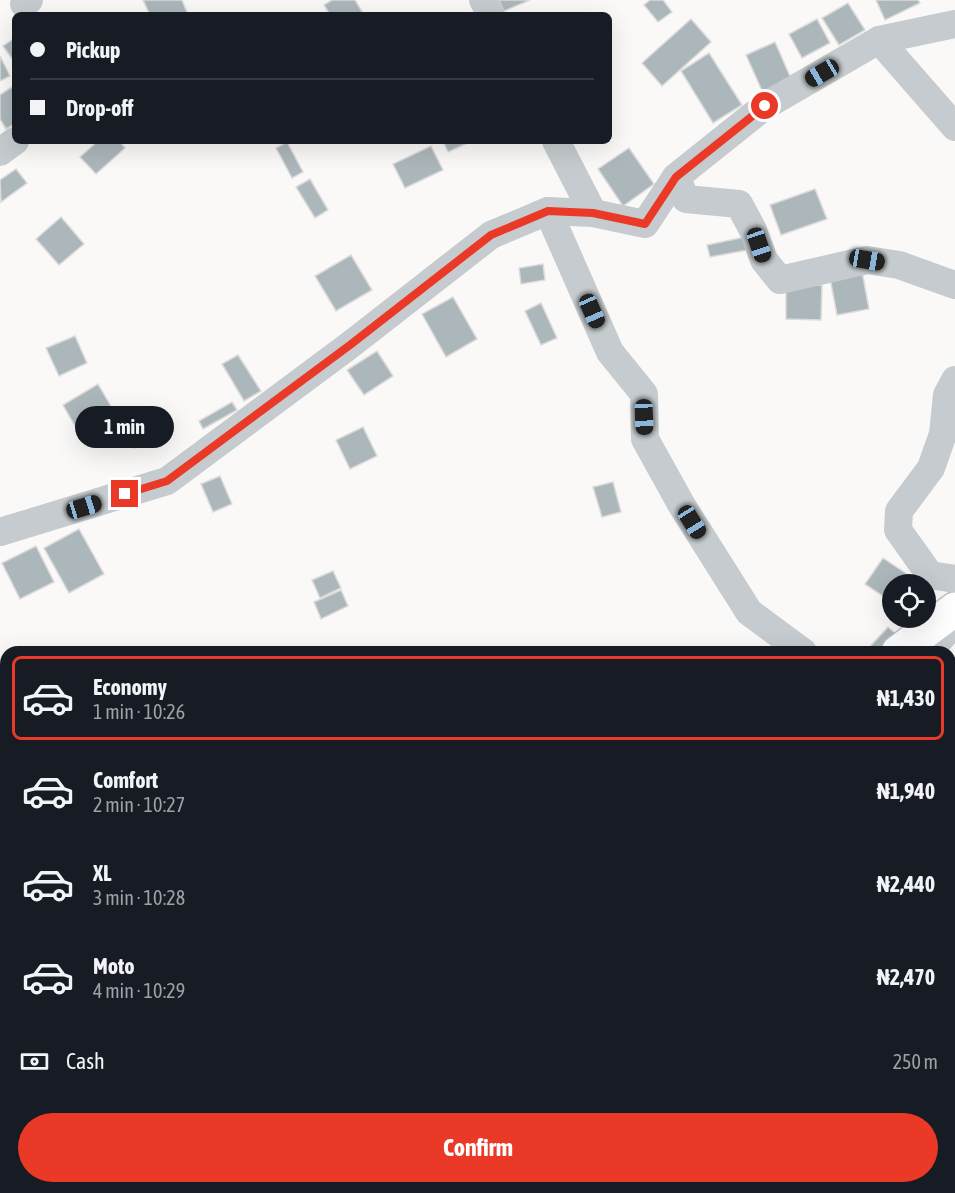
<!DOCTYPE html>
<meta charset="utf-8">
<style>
:root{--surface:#171b24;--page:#242831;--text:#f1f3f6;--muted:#9ea1a6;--line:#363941;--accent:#ea3a27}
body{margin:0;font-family:"Asap Condensed",sans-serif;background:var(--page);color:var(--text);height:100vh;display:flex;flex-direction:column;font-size:22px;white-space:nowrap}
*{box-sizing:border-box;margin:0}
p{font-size:20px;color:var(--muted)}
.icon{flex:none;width:33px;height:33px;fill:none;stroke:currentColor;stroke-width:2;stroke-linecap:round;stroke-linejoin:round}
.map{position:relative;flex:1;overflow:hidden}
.panel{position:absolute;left:0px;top:646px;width:956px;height:548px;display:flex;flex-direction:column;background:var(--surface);border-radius:18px 18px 0 0;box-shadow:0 6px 24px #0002}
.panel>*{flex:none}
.banner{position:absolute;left:12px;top:12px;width:600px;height:132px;border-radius:9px;box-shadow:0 6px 24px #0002;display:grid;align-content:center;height:132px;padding:0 18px;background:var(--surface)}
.controls{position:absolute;left:882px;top:574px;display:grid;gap:12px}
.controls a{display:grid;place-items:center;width:54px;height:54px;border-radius:50%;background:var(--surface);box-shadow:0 6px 24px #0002;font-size:30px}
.end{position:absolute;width:27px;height:27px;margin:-14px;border:8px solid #ea3a27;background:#fff;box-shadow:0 0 0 3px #fff}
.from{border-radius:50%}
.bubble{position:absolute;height:42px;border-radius:21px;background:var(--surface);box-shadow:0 6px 24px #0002;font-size:20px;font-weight:700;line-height:42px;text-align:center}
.car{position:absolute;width:18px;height:36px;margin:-18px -9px;border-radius:8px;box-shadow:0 0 4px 2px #0007;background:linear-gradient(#222 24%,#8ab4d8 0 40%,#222 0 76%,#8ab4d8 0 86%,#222 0)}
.banner b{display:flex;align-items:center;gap:21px;height:57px;font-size:22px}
.banner b+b{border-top:2px solid var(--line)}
.banner i{width:15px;height:15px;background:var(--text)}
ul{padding:10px 0 0;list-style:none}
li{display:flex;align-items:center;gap:18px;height:84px;margin:0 12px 9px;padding:0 6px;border:3px solid transparent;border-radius:9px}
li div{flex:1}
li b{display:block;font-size:22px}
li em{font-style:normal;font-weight:700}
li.selected{border-color:var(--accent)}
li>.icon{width:54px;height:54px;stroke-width:1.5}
.pay{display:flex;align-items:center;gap:15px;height:66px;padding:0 18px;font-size:22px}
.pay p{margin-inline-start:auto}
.primary-button{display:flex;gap:12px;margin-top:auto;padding:12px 18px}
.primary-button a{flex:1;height:69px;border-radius:36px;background:var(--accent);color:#fff;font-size:24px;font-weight:700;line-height:69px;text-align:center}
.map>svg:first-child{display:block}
.building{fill:#acb7bb;stroke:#dcdbda;stroke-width:1.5}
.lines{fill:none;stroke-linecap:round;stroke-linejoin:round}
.highway-casing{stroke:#b8bdc0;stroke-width:36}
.minor{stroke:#c5cbce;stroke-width:28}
.highway{stroke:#fff;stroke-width:33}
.route{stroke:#ea3a27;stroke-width:8}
</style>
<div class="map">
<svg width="955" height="1193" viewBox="0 0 955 1193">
<rect width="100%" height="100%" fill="#faf9f8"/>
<g class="building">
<path d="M143,0H182L188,15H150Z"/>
<path d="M332,0H355L364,15H330L324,5Z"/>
<path d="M499,0H530L504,11Z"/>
<path d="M650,0H663L672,12L658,22L644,5Z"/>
<path d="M876,0H918L920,3L885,20Z"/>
<path d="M848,3L865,30L839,45L822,18Z"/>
<path d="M691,19L711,42L662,86L642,63Z"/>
<path d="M817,19L830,43L802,58L789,34Z"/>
<path d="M15,38V63L3,46Z"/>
<path d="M775,42L793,83L764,95L746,55Z"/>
<path d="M709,53L742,105L713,123L681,71Z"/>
<path d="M0,56L10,76L0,81Z"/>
<path d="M15,85V124L6,129L0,119V95Z"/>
<path d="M98,141H119L125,148L96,174L80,157Z"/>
<path d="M443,141H472L448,152Z"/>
<path d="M287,142L303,172L292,178L276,148Z"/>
<path d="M431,146L443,170L405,188L393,164Z"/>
<path d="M629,148L654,184L623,206L598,169Z"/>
<path d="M16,169L27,183L1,202L0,180Z"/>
<path d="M310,179L328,210L315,218L296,187Z"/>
<path d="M815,189L827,219L781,235L770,205Z"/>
<path d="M61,217L84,244L59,265L36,239Z"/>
<path d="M745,237L748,250L710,257L707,245Z"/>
<path d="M351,255L372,290L336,311L315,276Z"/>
<path d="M543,264L545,280L521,284L519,268Z"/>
<path d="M862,271L869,309L837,315L830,278Z"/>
<path d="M786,285H822L821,320L786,319Z"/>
<path d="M453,297L477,339L446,357L422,314Z"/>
<path d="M541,303L557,338L541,345L525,311Z"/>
<path d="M75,336L87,363L59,376L46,348Z"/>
<path d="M377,351L393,376L364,395L347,370Z"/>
<path d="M238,355L261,391L244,401L222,364Z"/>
<path d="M98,384L113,410L78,431L63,405Z"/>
<path d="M232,402L237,410L203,429L199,421Z"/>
<path d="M135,413L148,442L134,448L121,419Z"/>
<path d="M363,427L377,456L350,469L336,440Z"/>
<path d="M220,476L232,504L213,512L201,484Z"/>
<path d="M613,482L621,512L602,517L593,487Z"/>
<path d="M79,529L104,574L69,593L44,548Z"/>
<path d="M36,546L54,582L20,599L2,563Z"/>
<path d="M883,558L923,585H892V602L865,584Z"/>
<path d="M333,571L341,588L320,598L312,580Z"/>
<path d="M341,590L348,606L321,619L314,602Z"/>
<path d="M888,627L915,650L913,652L866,651Z"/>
<path d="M0,793L6,805V825L0,828Z"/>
</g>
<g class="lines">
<g class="highway-casing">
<g id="highway">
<path d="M898,652L955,609"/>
<path d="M46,1193L54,1188"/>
<path d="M161,1193L169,1188"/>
</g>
</g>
<g class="minor">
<path d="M483,0L491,15"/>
<path d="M24,4L29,0"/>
<path d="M879,40L955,127"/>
<path d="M556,141L593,213"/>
<path d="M0,152L15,141"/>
<path d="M676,177L686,199L739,204L753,230L764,260L780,280L867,260L899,265L955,285"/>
<path d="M548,211L610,352L644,394L645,439L681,504L749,612L803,652"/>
<path d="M955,380L947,395L943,434L931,468L899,511L898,530L930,575L955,579"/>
<path d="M0,532L167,481L350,345L491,235L548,211L593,213L645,224L676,177L765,106L879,40L955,24"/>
<path d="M930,652L933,647L955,622"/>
<path d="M0,687L6,697"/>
<path d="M950,726L955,728"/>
<path d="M950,778L955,771"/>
<path d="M129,1188L130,1193"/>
<path d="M866,1188L878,1193"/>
<path d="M759,1193L766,1188"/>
<path d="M931,1193L955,1187"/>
</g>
<use href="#highway" class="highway"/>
</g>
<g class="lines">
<path class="route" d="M125,494L167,481L350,345L491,235L548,211L593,213L645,224L676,177L765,106"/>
</g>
</svg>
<div class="controls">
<a><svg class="icon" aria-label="locate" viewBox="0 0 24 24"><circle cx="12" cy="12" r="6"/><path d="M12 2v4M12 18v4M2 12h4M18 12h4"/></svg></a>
</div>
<i class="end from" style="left:765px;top:106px"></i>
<i class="end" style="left:125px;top:494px"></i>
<div class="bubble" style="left:75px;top:406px;width:99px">1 min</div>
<i class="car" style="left:822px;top:73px;rotate:240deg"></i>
<i class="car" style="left:759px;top:245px;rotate:161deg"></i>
<i class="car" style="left:867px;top:260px;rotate:100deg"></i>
<i class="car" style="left:592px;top:311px;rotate:156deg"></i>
<i class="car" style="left:644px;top:417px;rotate:178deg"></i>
<i class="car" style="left:84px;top:507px;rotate:73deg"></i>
<i class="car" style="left:692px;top:522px;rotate:148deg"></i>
<div class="banner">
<b><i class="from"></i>Pickup</b>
<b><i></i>Drop-off</b>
</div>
<section class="panel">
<ul>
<li class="selected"><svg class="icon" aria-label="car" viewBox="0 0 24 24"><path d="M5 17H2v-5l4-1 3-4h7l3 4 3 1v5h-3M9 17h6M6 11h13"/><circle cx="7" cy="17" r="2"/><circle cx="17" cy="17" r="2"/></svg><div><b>Economy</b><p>1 min · 10:26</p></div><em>₦1,430</em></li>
<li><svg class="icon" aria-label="car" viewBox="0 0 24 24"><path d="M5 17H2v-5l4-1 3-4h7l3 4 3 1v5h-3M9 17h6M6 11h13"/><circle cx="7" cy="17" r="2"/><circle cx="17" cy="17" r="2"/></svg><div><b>Comfort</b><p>2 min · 10:27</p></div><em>₦1,940</em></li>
<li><svg class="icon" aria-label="car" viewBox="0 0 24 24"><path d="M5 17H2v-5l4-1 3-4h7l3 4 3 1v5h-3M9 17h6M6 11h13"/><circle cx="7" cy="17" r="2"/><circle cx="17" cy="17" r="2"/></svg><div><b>XL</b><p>3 min · 10:28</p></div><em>₦2,440</em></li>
<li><svg class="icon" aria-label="car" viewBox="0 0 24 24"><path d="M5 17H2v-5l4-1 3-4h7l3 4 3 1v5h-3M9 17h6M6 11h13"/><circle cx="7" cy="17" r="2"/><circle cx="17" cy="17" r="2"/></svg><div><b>Moto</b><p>4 min · 10:29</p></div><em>₦2,470</em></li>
</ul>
<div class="pay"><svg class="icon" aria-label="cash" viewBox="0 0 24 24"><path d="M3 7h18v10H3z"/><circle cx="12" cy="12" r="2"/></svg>Cash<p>250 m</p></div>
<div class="primary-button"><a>Confirm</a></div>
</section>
</div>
